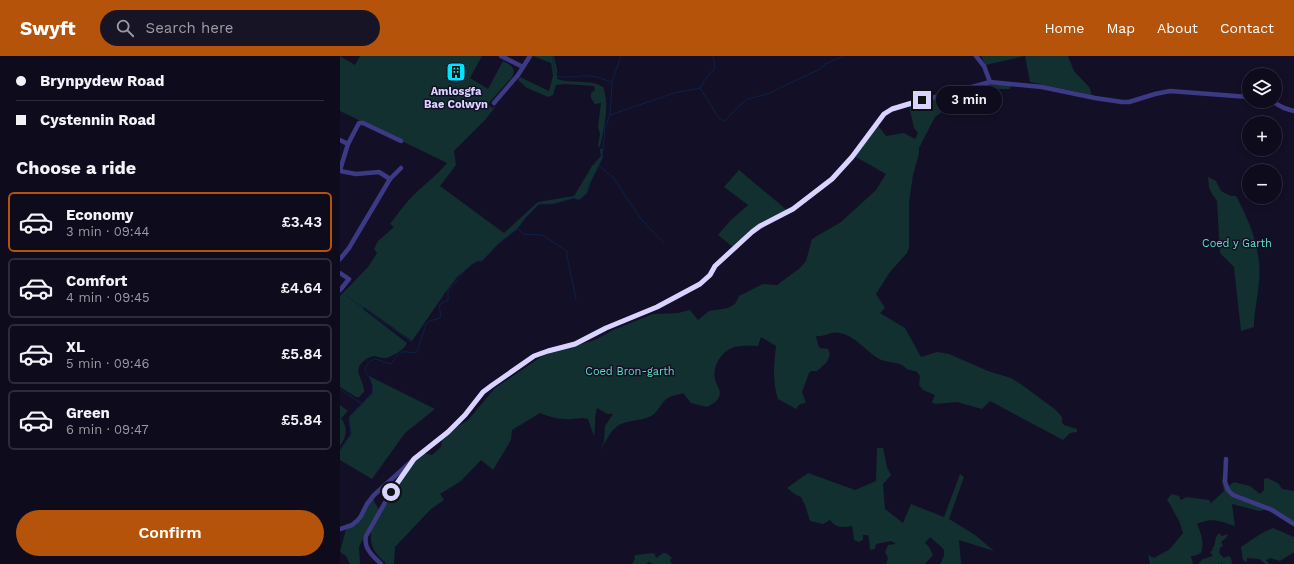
<!DOCTYPE html>
<meta charset="utf-8">
<style>
:root{--surface:#0e0b1c;--page:#171425;--text:#f1f3f6;--muted:#9b9ba3;--line:#2e2b3b;--accent:#b45309}
body{margin:0;font-family:"Work Sans",sans-serif;background:var(--page);color:var(--text);height:100vh;display:flex;flex-direction:column;font-size:15px;white-space:nowrap}
*{box-sizing:border-box;margin:0}
p{font-size:13px;color:var(--muted)}
.icon{flex:none;width:22px;height:22px;fill:none;stroke:currentColor;stroke-width:2;stroke-linecap:round;stroke-linejoin:round}
.map{position:relative;flex:1;overflow:hidden}
.side{display:flex;flex-direction:column;background:var(--surface);width:340px}
.side>*{flex:none}
.hud{display:grid;align-content:center;height:88px;padding:0 16px;background:var(--surface)}
.tools{position:absolute;left:902px;top:12px;display:grid;gap:8px}
.tools a{display:grid;place-items:center;width:40px;height:40px;border-radius:50%;background:var(--surface);box-shadow:0 2px 6px #0003,0 0 0 1px var(--line);font-size:20px}
.end{position:absolute;width:18px;height:18px;margin:-9px;border:5px solid #d9d4ff;background:#111;box-shadow:0 0 0 2px #111}
.from{border-radius:50%}
.bubble{position:absolute;height:28px;border-radius:14px;background:var(--surface);box-shadow:0 2px 6px #0003,0 0 0 1px var(--line);font-size:13px;font-weight:600;line-height:28px;text-align:center}
.hud b{display:flex;align-items:center;gap:14px;height:38px;font-size:15px}
.hud b+b{border-top:1px solid var(--line)}
.hud i{width:10px;height:10px;background:var(--text)}
ul{padding:0;list-style:none}
li{display:flex;align-items:center;gap:12px;height:60px;margin:0 8px 6px;padding:0 8px;border:2px solid var(--line);border-radius:6px}
li div{flex:1}
li b{display:block;font-size:15px}
li em{font-style:normal;font-weight:600}
li.selected{border-color:var(--accent)}
li>.icon{width:36px;height:36px;stroke-width:1.5}
h2{padding:0 16px;font-size:18px;line-height:48px}
.button{display:flex;gap:8px;margin-top:auto;padding:8px 16px}
.button a{flex:1;height:46px;border-radius:24px;background:var(--accent);color:#fff;font-size:16px;font-weight:600;line-height:46px;text-align:center}
header{display:flex;align-items:center;gap:24px;box-sizing:border-box;height:56px;padding:0 20px;background:var(--accent);color:#fff}
header strong{font-size:19px}
nav{display:flex;gap:22px;margin-inline-start:auto;font-size:14px}
.search{width:280px;height:36px;background:var(--page);display:flex;align-items:center;gap:10px;box-sizing:border-box;padding:0 14px;border-radius:22px;color:var(--muted);font-size:15px}
main{display:flex;flex:1;min-height:0}
.map>svg:first-child{display:block}
.green{fill:#12302f}
.lines{fill:none;stroke-linecap:round;stroke-linejoin:round}
.stream{stroke:#0c2248;stroke-width:1}
.minor{stroke:#3d3a85;stroke-width:4.5}
.route{stroke:#d9d4ff;stroke-width:5}
.labels{text-anchor:middle;dominant-baseline:central;stroke-width:3;stroke-linejoin:round;paint-order:stroke}
.poi-label{font-size:11px;font-weight:bold;fill:#d9d4ff;stroke:#130f26}
.park-label{font-size:11px;fill:#5fe0c0;stroke:#130f26}
</style>
<header>
<strong>Swyft</strong>
<div class="search"><svg class="icon" aria-label="search" viewBox="0 0 24 24"><circle cx="10" cy="10" r="6"/><path d="M15 15l6 6"/></svg>Search here</div>
<nav><a>Home</a><a>Map</a><a>About</a><a>Contact</a></nav>
</header>
<main>
<section class="side">
<div class="hud">
<b><i class="from"></i>Brynpydew Road</b>
<b><i></i>Cystennin Road</b>
</div>
<h2>Choose a ride</h2>
<ul>
<li class="selected"><svg class="icon" aria-label="car" viewBox="0 0 24 24"><path d="M5 17H2v-5l4-1 3-4h7l3 4 3 1v5h-3M9 17h6M6 11h13"/><circle cx="7" cy="17" r="2"/><circle cx="17" cy="17" r="2"/></svg><div><b>Economy</b><p>3 min · 09:44</p></div><em>£3.43</em></li>
<li><svg class="icon" aria-label="car" viewBox="0 0 24 24"><path d="M5 17H2v-5l4-1 3-4h7l3 4 3 1v5h-3M9 17h6M6 11h13"/><circle cx="7" cy="17" r="2"/><circle cx="17" cy="17" r="2"/></svg><div><b>Comfort</b><p>4 min · 09:45</p></div><em>£4.64</em></li>
<li><svg class="icon" aria-label="car" viewBox="0 0 24 24"><path d="M5 17H2v-5l4-1 3-4h7l3 4 3 1v5h-3M9 17h6M6 11h13"/><circle cx="7" cy="17" r="2"/><circle cx="17" cy="17" r="2"/></svg><div><b>XL</b><p>5 min · 09:46</p></div><em>£5.84</em></li>
<li><svg class="icon" aria-label="car" viewBox="0 0 24 24"><path d="M5 17H2v-5l4-1 3-4h7l3 4 3 1v5h-3M9 17h6M6 11h13"/><circle cx="7" cy="17" r="2"/><circle cx="17" cy="17" r="2"/></svg><div><b>Green</b><p>6 min · 09:47</p></div><em>£5.84</em></li>
</ul>
<div class="button"><a>Confirm</a></div>
</section>
<div class="map">
<svg width="954" height="508" viewBox="0 0 954 508">
<rect width="100%" height="100%" fill="#130f26"/>
<g class="green">
<path d="M0,0L15,9L20,0H142L130,22L148,33L163,5C171,9 177,12 172,21L148,48L152,52L156,50L145,64L114,95L116,109L100,130L164,177L198,146L234,140L252,110L261,100L260,93H263L262,103L250,127L247,137L242,142L239,144L234,142L212,148H199L186,161L177,173L158,188L142,205H137L118,220L105,237L72,285L24,251L23,253L67,287C65,294 50,302 44,302C40,302 37,300 34,300C28,301 21,306 19,311C16,319 25,327 24,336L19,341H16L0,331V240L28,211L37,197L34,193L38,185L54,171L50,168C56,160 62,152 68,145C80,131 96,121 107,107L0,55Z"/>
<path d="M193,0H214L217,13V23C232,28 251,23 263,31C270,50 264,72 260,91L258,90L260,78L258,71L261,47L255,48L251,42V37L255,34L254,30L225,28L216,29L213,39L208,41L187,32L178,24L180,21L209,35L213,20L211,7Z"/>
<path d="M641,0H728L734,15L749,31L752,39L690,26L685,0L646,9Z"/>
<path d="M653,28L671,29L670,33H645L633,37L621,42L595,61L579,92V98L573,119L569,146V192L567,197L550,216L536,238L545,252L540,257L565,272L581,301L597,296L609,298L648,315L671,322L682,329L716,354L722,361V366L724,369L737,373V376L730,377L723,384L650,345L642,353L617,346L595,348L592,346L595,339L583,334L579,329L580,320L576,315C574,315 572,315 570,314C567,314 565,311 562,309C553,305 544,307 536,301C524,293 515,280 500,277C491,275 486,281 476,280L478,289L480,292L488,293L490,298L487,306L477,315H471L469,317L462,336L466,347L460,348L456,353L438,343C432,326 434,307 436,290L421,281L418,290C409,290 400,289 392,292C381,296 372,311 375,323C376,329 382,334 379,341C377,346 372,348 367,351L351,347L343,337C339,339 332,339 328,342C321,346 319,356 311,360C300,366 284,363 274,373C270,376 264,389 260,394L264,386L265,370L273,358H267L257,352C254,361 256,370 254,380L248,363C241,361 238,363 232,363C221,364 210,361 200,357L172,374L171,384L153,414L141,404L121,425L100,438L104,444L91,453L55,491L54,508H46C35,496 30,493 31,476L27,474L19,491L20,508H10L6,500L0,496L6,473L12,469L32,441L40,456L74,403L82,397L92,399L101,391L102,381L129,363L155,332L204,299L255,284L273,274L313,258L338,257L350,254L358,264L369,255L388,252L395,248L399,240L423,228L437,229L460,212L466,205L472,183L501,166L536,134L546,118L514,100L537,68L546,80L564,77L575,83L578,77L574,72L569,50Z"/>
<path d="M399,114L448,155L420,167L408,178L394,192L378,179L390,165L408,149L384,131Z"/>
<path d="M868,121L876,125L881,135L891,140H896C910,166 922,195 919,225C918,241 914,255 914,271L901,275L894,211L880,197L877,145L872,138L869,131Z"/>
<path d="M29,320L95,353L65,377L32,423L0,404V394L11,378L9,363L10,360L32,338L33,335L32,328Z"/>
<path d="M0,349L8,355L1,362C8,372 7,380 0,390Z"/>
<path d="M537,392H543L547,411L551,419L543,428L545,453L563,467L571,448L604,461L620,418L624,421L609,463L635,479L654,495L619,484L621,508H600L604,500V494C600,489 595,486 590,481L585,487L589,491L593,499L585,508H546L548,502L545,496L548,489L556,488L551,485L536,488L535,493L530,494L529,483L528,479H523V484L519,486L514,484L512,470C502,472 496,472 490,464L483,468L470,465L465,449L461,441L456,439L447,432L468,417L515,434L536,425Z"/>
<path d="M883,420H885L887,431L894,426L910,430L920,438L924,434V423L927,422L938,427L942,433L954,435V468L930,453L919,455L892,448L895,470C879,465 873,461 857,468C862,479 864,487 861,497L854,500H851L853,508H810L808,499L814,502L830,493L843,477L840,467L827,443L832,438L839,440L841,444L846,441L869,444L871,447L884,435L882,425Z"/>
<path d="M933,472L954,481V496L940,505L930,502L926,504L929,508H926L919,503L907,502V506L903,504L901,491L922,477Z"/>
<path d="M879,477L882,480L888,478L886,482L881,486L883,490L880,492L879,497L884,502L888,500L891,502L892,508H882V507L880,508H858L863,503L873,500L870,496L873,494L872,492L874,491L876,481Z"/>
<path d="M312,497L315,498L316,502C323,498 323,493 332,502L330,504L332,508H313L309,506L306,508H292L295,503L294,500L296,499Z"/>
</g>
<g class="lines">
<g class="stream">
<path d="M272,26L281,0"/>
<path d="M360,32L364,25L375,12L373,0"/>
<path d="M270,59L334,37L360,32L379,62L385,65L400,49L408,43L427,38L480,13L485,8L504,0"/>
<path d="M259,110L273,121L301,163L324,187"/>
<path d="M178,173L184,178L202,179L227,195V200L236,243"/>
<path d="M7,240L50,271"/>
<path d="M52,272L73,287"/>
<path d="M0,333L22,348"/>
<path d="M0,394L11,378L9,363L10,360L32,337C34,329 30,321 25,315C26,308 30,304 36,303L50,308C55,305 56,297 63,296C68,295 71,298 77,296L86,268L90,265L100,262L101,260L99,249L108,244V234C118,226 127,205 142,205L158,188L177,173L186,161L199,148H212L234,142L239,144L247,137L250,127L262,103L265,72L270,59L272,27C265,23 258,21 250,20C239,19 228,23 217,20L214,14L213,0"/>
</g>
<g class="minor">
<path d="M161,0L183,11"/>
<path d="M636,0L644,10L650,26"/>
<path d="M931,45L944,52L954,55"/>
<path d="M154,47L178,19L190,0"/>
<path d="M0,84L8,88"/>
<path d="M0,114L8,88L19,67H23L61,85"/>
<path d="M0,115L16,118L39,116L50,123"/>
<path d="M0,203L9,192L50,123L61,112"/>
<path d="M0,217L9,223L0,234"/>
<path d="M886,403L885,426L888,434L893,439L932,454L954,468"/>
<path d="M0,473L12,469L18,464L21,460L27,448L34,439L74,403L108,376L125,359L143,336L194,300L201,297L235,288L266,272L317,251L360,228L370,219L375,210L412,176L425,168L453,153L492,123L512,101L544,58L552,53L650,26L702,31L755,42L782,46H789L815,38L830,35L909,41"/>
<path d="M41,508C33,500 23,492 26,480L51,436L69,411"/>
</g>
</g>
<g class="lines">
<path class="route" d="M51,436L74,403L108,376L125,359L143,336L151,330L194,300L208,295L235,288L266,272L317,251L360,228L370,219L375,210L412,176L420,170L453,153L492,123L512,101L544,58L552,53L582,44"/>
</g>
<defs>
<g id="building-square" transform="scale(1)"><rect x="-9" y="-9" width="18" height="18" rx="4" fill="#00e5ff" stroke="#130f26"/><path d="M-4-6H4V6H1V3H-1V6H-4ZM-2.5-4.3h1.7v1.8h-1.7ZM.8-4.3h1.7v1.8H.8ZM-2.5-1h1.7V.8h-1.7ZM.8-1h1.7V.8H.8Z" fill="#111"/></g>
</defs>
<g fill-rule="evenodd">
<use href="#building-square" x="116" y="16"/>
</g>
<g class="labels">
<g class="poi-label">
<text x="116" y="35">Amlosgfa<tspan x="116" dy="13">Bae Colwyn</tspan></text>
</g>
<g class="park-label">
<text x="897" y="187">Coed y Garth</text>
<text x="290" y="315">Coed Bron-garth</text>
</g>
</g>
</svg>
<div class="tools">
<a><svg class="icon" aria-label="layers" viewBox="0 0 24 24"><path d="M12 4l9 5-9 5-9-5zM3 14l9 5 9-5"/></svg></a>
<a>+</a>
<a>−</a>
</div>
<i class="end from" style="left:51px;top:436px"></i>
<i class="end" style="left:582px;top:44px"></i>
<div class="bubble" style="left:596px;top:30px;width:66px">3 min</div>
</div>
</main>
